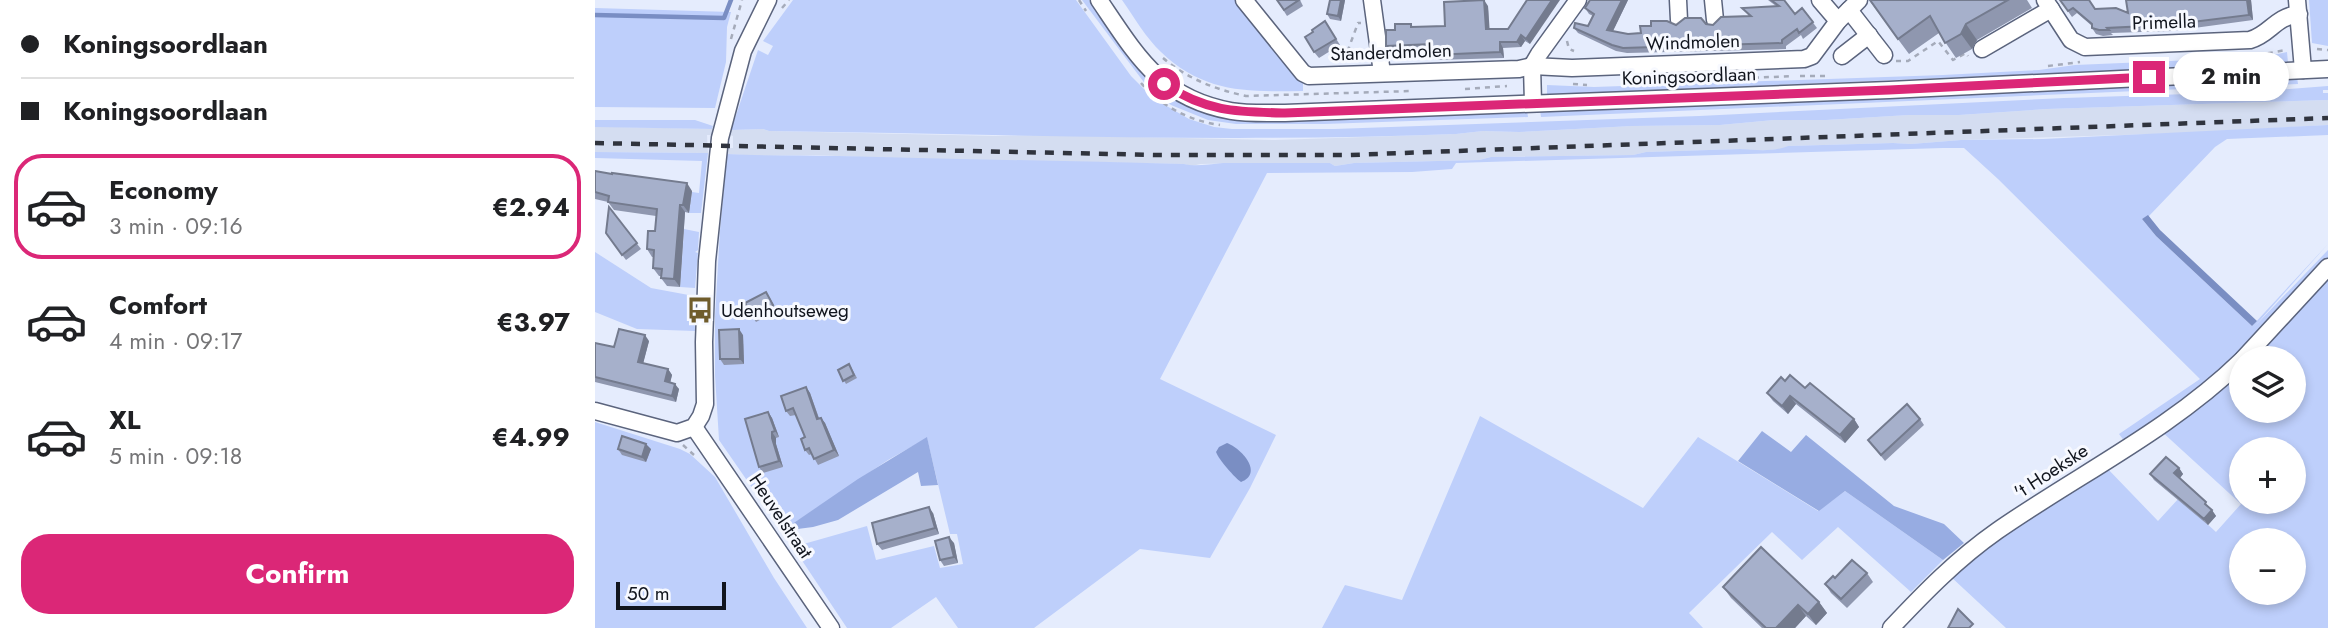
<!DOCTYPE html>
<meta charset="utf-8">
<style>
:root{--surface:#fff;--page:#f2f2f2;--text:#202124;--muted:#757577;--line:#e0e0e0;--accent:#db2777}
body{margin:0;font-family:Jost,sans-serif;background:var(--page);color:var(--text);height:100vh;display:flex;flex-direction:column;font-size:26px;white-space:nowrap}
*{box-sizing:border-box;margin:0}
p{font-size:23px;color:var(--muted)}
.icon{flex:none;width:38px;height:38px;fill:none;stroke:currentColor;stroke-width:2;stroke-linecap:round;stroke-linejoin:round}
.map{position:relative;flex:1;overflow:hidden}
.side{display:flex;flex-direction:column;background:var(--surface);width:595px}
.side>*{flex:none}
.hud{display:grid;align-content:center;height:154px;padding:0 21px;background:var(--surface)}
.tools{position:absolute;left:1634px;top:346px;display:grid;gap:14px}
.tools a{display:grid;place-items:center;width:77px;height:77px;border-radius:50%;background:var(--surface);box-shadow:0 4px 10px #0003;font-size:35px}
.scale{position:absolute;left:21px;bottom:18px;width:110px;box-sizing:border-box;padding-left:7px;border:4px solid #11151e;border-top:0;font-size:19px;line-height:24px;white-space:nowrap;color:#11151e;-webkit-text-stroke:5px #f7f9ff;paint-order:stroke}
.end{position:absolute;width:32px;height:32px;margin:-16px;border:9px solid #db2777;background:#fff;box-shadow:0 0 0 4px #fff}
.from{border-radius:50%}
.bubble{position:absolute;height:49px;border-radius:24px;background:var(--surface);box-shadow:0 4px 10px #0003;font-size:23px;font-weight:700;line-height:49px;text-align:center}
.hud b{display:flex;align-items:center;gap:24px;height:66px;font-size:26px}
.hud b+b{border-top:2px solid var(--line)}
.hud i{width:18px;height:18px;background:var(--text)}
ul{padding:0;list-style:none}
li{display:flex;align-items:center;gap:21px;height:105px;margin:0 14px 10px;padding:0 7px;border:4px solid transparent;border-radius:28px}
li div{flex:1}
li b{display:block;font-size:26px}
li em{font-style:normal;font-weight:700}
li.on{border-color:var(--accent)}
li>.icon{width:63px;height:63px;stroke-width:1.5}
.cta{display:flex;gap:14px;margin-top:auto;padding:14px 21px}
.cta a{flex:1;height:80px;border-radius:28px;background:var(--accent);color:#fff;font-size:28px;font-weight:700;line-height:80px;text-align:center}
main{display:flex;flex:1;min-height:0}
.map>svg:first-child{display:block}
.built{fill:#d4ddf1}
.green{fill:#becffb;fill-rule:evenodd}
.forest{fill:#97ace2}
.water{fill:#7a8ec3}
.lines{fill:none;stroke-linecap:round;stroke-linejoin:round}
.stream{stroke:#7a8ec3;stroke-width:4.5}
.minor-casing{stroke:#5b647d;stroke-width:19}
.path{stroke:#a5abba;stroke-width:2.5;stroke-dasharray:5 5;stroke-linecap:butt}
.minor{stroke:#fff;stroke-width:16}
.rail{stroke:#30343e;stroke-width:4.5;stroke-dasharray:9 9;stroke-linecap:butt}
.wall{fill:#8f97af}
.shaded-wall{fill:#747b8e}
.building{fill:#a6b0cb;stroke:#747b8e;stroke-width:2}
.route{stroke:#db2777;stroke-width:9}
.labels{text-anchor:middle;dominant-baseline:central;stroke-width:6;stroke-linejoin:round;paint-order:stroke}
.street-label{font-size:19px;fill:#11151e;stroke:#f7f9ff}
.poi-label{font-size:19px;fill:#11151e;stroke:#f7f9ff;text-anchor:start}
</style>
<main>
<section class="side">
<div class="hud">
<b><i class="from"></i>Koningsoordlaan</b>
<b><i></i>Koningsoordlaan</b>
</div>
<ul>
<li class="on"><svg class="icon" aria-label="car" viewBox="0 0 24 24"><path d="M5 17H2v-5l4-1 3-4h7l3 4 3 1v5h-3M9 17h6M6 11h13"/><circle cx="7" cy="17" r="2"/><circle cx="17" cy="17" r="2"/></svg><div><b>Economy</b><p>3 min · 09:16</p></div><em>€2.94</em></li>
<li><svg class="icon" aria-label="car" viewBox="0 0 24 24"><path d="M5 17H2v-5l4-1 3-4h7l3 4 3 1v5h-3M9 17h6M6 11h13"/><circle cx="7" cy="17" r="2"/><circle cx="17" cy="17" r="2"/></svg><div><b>Comfort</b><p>4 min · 09:17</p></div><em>€3.97</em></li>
<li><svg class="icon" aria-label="car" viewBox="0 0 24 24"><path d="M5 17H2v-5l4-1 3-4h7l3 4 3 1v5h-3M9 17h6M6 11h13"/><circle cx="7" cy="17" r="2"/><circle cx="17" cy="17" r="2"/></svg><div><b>XL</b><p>5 min · 09:18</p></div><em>€4.99</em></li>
</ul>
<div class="cta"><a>Confirm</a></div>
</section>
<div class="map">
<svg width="1733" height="628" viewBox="0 0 1733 628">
<rect width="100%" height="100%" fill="#e5ecfd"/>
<g class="built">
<path d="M1733,100V125L1591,133L1366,140L1316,144L1298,143L1193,146L1187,149L1160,151L1145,149L1051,152L1038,155L896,157L884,160L759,163L740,166L735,163H648L605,164L597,166L589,164L310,159L221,155L167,156L132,154L133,148H138V136L135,135L136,130L168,129L174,131L401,136L452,135L680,140L861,134L888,131L924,132L1037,126L1125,125L1179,120H1231L1314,115H1364L1452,109Z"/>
<path d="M13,126L23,127L117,129V135H112L113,153L0,152V127Z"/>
</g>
<g class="green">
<path d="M198,0H481L536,76L558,98L594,119L619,127L637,129H739L1104,116L1469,98L1656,92L1733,86V90H1728V93H1733V100L1452,109L1364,115H1314L1231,120H1179L1125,125L1037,126L924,132L888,131L861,134C632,143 403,134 174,131L168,129L136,130L163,50L173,55L178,46L168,41Z"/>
<path d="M487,0H494C538,60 566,115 648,120L932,110L933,117L729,124H641L613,120L576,105L551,85Z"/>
<path d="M527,0H643L708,82V91C652,92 609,93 566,52C551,38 539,17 527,0Z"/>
<path d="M1714,0H1733V46L1717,43Z"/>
<path d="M0,8L136,12L132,27L131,62L120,108L0,107Z"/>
<path d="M1692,52L1693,63L952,95V85L999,87L1348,75L1444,70L1480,65L1669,57Z"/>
<path d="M1702,77L1703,84L946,117L945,110Z"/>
<path d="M0,120H100L118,126L117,129L0,127Z"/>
<path d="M1733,125V135L1632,139L1620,147L1554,216L1547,219L1561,236L1657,326L1733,244L1659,327L1733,250V258L1623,376L1530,442L1524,434L1605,379L1403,179L1369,148H1348L861,163L857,169L817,172L672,173L565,379L681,435L655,488L615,558L545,549L439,628H363L341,597L296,628H252L198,547L272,526L281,560L339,546L345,568L368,564L362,534H355L332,438L293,460L187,531L124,440L120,375V317L125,230L132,154C169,156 206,155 244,156C359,159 474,161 589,164C600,167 615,164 628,163C663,163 699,163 735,163L740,166L759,163L884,160L896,157L1038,155L1051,152L1145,149C1160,150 1179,152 1193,146L1298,143L1316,144L1366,140L1448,139Z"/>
<path d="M0,152L113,153L106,213H94L97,192L104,193L107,161L0,158Z"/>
<path d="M89,229L104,232L103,250L100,252L103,253L100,288L85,287Z"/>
<path d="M0,252L56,288L99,296L100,331L42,329L0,312Z"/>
<path d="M1733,275V628H1411L1355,576L1377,555L1510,466L1563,521L1584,498L1621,532L1646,504L1565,430L1617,395L1647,370V411H1699V359H1657ZM1647,450H1699V502H1647ZM1647,541H1699V593H1647Z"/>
<path d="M885,416L1048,508L1103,437L1223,511L1250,491L1348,560L1316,592L1243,527L1207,560L1177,532L1094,613L1108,628H727L750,585L807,600Z"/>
<path d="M0,422L85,449L95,454L120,477L179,578L212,628H0Z"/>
</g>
<g class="forest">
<path d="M1167,431L1196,452L1211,435L1299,506L1349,524L1369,543L1348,560L1250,491L1224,511L1143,461Z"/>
<path d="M332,437L343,485L326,486L323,472L243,520L218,527L187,531L263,479Z"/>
</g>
<g class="water">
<path d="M1553,215L1565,230L1662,321L1657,326L1561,236L1547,219Z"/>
<path d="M632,443C646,448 669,473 646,482C640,478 624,460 621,452L624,447Z"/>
</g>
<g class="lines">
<path class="stream" d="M0,15L129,18L136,0"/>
<g class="minor-casing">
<g id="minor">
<path d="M504,0C542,56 565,98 636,111C653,114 673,113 690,113L1294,90L1733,69"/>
<path d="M649,0L708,73L714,76L924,69L937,66L977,68L1209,59L1217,56L1243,21L1264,0"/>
<path d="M777,0L787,73"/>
<path d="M1083,0L1084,20"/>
<path d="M1118,0L1120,20"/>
<path d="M1225,0L1243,21"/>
<path d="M1450,0L1476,40L1490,47L1655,40C1676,34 1679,17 1704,14"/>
<path d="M1702,0L1708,70"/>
<path d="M1254,10L1289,55"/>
<path d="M1387,49L1456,9"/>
<path d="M1247,56L1274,35"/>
<path d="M938,103L937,66L944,54L983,0"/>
<path d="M1648,359L1733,267"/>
<path d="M0,411L82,433L99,427L106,416L110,404L109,342L112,261L125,138L148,51L173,0"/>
<path d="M99,427L236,628"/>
<path d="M1296,628C1329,593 1362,559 1402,531C1484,474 1575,430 1647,360"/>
</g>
</g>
<g class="path">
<path d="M484,0L491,11"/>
<path d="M187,8L194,0"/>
<path d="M136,39L147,0"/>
<path d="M972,41L974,49L979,51"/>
<path d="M1722,49L1733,50"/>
<path d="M1663,55L1691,50"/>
<path d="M568,58C593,79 619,89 651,96L817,91"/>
<path d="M746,59L753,50L763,23H766"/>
<path d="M1301,61H1313L1343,41L1358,60L1371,53L1373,56"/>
<path d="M1453,66L1485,62"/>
<path d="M1205,76H1233"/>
<path d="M1069,82L1198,76"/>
<path d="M546,83C566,106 595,121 625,125"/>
<path d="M978,84L992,85"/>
<path d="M870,89L912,86"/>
<path d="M88,445L99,455"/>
</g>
<use href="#minor" class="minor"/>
<path class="rail" d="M0,143L563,155H755L1733,118"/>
</g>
<g class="wall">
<path d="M682,0H705L708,6L692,16Z"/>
<path d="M735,0H750L746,21L735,19L732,14Z"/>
<path d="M932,0L935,44L930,41L926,47L908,48L909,58L841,60L837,55V50L795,51L791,46L800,30L816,24L818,27L850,26L893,6L894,29H913Z"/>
<path d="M995,0H1037H1033L1018,31L1033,34L1046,33L1081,25L1111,24L1118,25L1154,16L1147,8L1181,6L1173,0H1189L1200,14L1207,8L1222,28L1208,39L1206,35L1191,46V49L1032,53L1021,51L983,33L979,28L993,26L998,16L994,14L990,8Z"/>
<path d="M1274,0H1432L1437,8L1382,40L1377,49L1361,58L1344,33L1314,54Z"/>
<path d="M1465,0L1500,9L1533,13L1656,0L1658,20L1577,31L1516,33L1518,35L1508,36L1501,34L1497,28V26L1482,13L1477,17Z"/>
<path d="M730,21L745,45L724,58L719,52L718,32Z"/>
<path d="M0,171L97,191L94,213L90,212L85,287L72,286L66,278L67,276H64L58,268L59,257H57L52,249L60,231L61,216L19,210L13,202L0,199Z"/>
<path d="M14,207L46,249L31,260L11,233Z"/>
<path d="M175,298L182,311L161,322L157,316Z"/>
<path d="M148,335L149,364L129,365L125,359Z"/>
<path d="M54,341L48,363L73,369L77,375L75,383L84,389L81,402L0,382V343L19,347Z"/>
<path d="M256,367L262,378L251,384L243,370Z"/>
<path d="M1190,381L1210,388L1259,419L1264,427L1250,443L1201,404L1193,414L1178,401L1172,393Z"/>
<path d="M211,387L215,393L224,418H226L230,423L244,456L223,465L217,454L214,455L210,450V437L201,415L195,416L191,411Z"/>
<path d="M173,412L177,418L184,437L181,438V444L188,467L168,473L164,467Z"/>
<path d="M1325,419L1329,425L1290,461L1273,440Z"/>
<path d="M23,449H56L51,462L27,455Z"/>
<path d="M1584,468L1588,474L1585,478L1615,508L1621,516L1613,525L1559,480L1555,474Z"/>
<path d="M338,513L344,534L287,550L282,544Z"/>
<path d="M359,543L363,563L349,566L345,560Z"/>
<path d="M1272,573L1278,582L1252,608L1236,593L1230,584Z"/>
<path d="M1128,587L1224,602L1232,613L1221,625L1211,616L1200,628H1167L1136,598Z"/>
</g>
<g class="shaded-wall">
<path d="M746,0H750L746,21L743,16Z"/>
<path d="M889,0L893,6L895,35L891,29Z"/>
<path d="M957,0H965L935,44L931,39Z"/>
<path d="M1027,0H1033L1016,35L1012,30Z"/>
<path d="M1652,0H1656L1658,20L1654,15Z"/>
<path d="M1371,24L1382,40L1377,49L1366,34Z"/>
<path d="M926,35L930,41L926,47L922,42Z"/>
<path d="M905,42L908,48L909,58L905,52Z"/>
<path d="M92,183L97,191L94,213L88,205Z"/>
<path d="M85,205L90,212L85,287L79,279Z"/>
<path d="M144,329L148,335L149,364L145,359Z"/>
<path d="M50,335L54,341L47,368L43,362Z"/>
<path d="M73,369L77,375L74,387L70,381Z"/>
<path d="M80,384L84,389L81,402L77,396Z"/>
<path d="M211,387L215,393L226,425L222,419Z"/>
<path d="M1195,396L1201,404L1193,414L1187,406Z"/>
<path d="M173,412L177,418L184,437L180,431Z"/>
<path d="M226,418L230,423L244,456L239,450Z"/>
<path d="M1259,419L1264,427L1250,443L1245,435Z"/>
<path d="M177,432L181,438V444L188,467L184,461L177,438Z"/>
<path d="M51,444L56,449L51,462L47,457Z"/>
<path d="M1584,468L1588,474L1584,479L1579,473Z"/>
<path d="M334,507L338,513L344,534L340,528Z"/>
<path d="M1617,510L1621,516L1613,525L1609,519Z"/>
<path d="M354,537L359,543L363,563L359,557Z"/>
<path d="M1224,602L1232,613L1221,625L1213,614Z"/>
<path d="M1203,605L1211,616L1200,628H1181Z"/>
</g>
<g class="building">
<path d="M682,0H704L689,10Z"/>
<path d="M735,0H746L743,16L732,14Z"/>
<path d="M889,0L891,29H913L932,0H957L931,39L926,35L922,42H905V52L837,55V44L791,46V30H800V24H816V27L850,26L849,2Z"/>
<path d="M995,0H1027L1012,30L1033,34L1046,33L1045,26H1056V21H1072L1081,25L1090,18H1106L1111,24L1118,25L1126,17L1156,16L1147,8L1184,6L1176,0H1189L1200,14L1207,8L1218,22L1204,33L1202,29L1187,40V43L1028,48L1017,45L979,28L980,23L993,26L999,14L990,8Z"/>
<path d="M1275,0H1413L1371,24L1366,34L1350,43L1335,16L1303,39Z"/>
<path d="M1465,0H1494L1500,9L1521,8L1533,13L1531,0H1652L1654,15L1573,25L1512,28L1514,30H1504L1497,28V24L1478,8L1473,11Z"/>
<path d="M730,21L741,39L719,52L710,37L718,32L717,30Z"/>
<path d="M0,171L17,174V173L92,183L88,205H85L79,279L66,278L67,269L58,268L59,250L52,249L53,231H60L62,209L13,202L14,196L0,192Z"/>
<path d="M14,207L42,243L27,255L11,233Z"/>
<path d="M171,292L178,305L157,316L150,303Z"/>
<path d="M24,329L50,335L43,362L73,369L70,381L80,384L77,396L0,377V343L19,347Z"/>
<path d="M144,329L145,359H125L124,330Z"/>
<path d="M254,364L259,375L248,381L243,370Z"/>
<path d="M1195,375L1210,388L1215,383L1259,419L1245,435L1195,396L1187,406L1172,393L1186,377L1190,381Z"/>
<path d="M211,387L222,419L226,418L239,450L219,459L214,448L210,450L206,439L210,437L198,408L191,411L186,396Z"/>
<path d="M1312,404L1325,419L1286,455L1273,440Z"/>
<path d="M173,412L180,431L177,432V438L184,461L164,467L150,419Z"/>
<path d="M27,436L51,444L47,457L23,449Z"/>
<path d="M1571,457L1584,468L1579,473L1611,502L1610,504L1617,510L1609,519L1555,474Z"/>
<path d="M334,507L340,528L282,544L277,523Z"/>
<path d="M354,537L359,557L345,560L340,541Z"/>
<path d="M1166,547L1224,602L1213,614L1203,605L1181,628H1171L1128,587Z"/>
<path d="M1257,560L1272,573L1246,599L1230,584L1238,576L1240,578Z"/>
<path d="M1363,609L1378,624L1374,628H1353Z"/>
</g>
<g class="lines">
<path class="route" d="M569,84C612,112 641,112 690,113L1294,90L1554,77"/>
</g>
<defs>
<g id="bus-bare" transform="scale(2.1)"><path d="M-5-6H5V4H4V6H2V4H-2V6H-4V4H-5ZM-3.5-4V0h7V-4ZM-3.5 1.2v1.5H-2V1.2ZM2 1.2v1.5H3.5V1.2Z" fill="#6f5c2b" stroke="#f7f9ff" stroke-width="2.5" paint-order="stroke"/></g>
</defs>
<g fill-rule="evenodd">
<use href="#bus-bare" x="105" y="310"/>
</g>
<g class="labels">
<g class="street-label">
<text transform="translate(1569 22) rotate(-2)">Primella</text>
<text transform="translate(1098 42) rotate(-2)">Windmolen</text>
<text transform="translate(796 52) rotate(-2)">Standerdmolen</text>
<text transform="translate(1094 76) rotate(-2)">Koningsoordlaan</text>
<text transform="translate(1456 471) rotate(-33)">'t Hoekske</text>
<text transform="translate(186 516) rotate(56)">Heuvelstraat</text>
</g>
<g class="poi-label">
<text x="126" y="310">Udenhoutseweg</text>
</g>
</g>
</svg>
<div class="tools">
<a><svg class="icon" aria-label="layers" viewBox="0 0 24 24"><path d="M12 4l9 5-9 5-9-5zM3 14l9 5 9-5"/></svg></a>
<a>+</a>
<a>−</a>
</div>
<div class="scale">50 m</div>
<i class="end from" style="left:569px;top:84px"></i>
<i class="end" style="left:1554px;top:77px"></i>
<div class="bubble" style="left:1578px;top:52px;width:116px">2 min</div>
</div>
</main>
